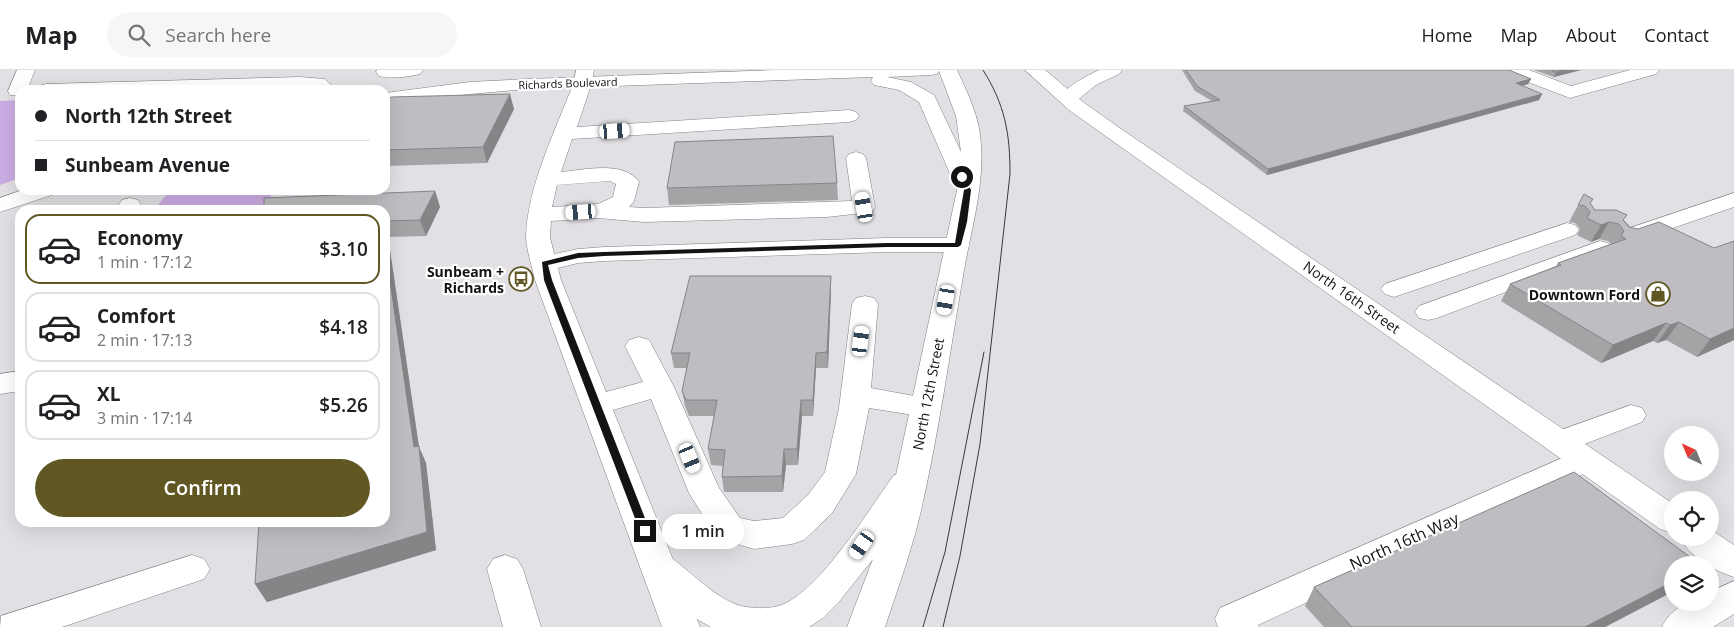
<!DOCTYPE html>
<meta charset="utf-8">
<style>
:root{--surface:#fff;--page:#f6f6f6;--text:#202124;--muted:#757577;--line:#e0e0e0;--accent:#605723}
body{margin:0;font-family:"Open Sans",sans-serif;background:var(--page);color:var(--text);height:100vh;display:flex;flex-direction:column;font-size:19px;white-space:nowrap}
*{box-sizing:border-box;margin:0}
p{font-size:16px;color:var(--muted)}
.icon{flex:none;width:28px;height:28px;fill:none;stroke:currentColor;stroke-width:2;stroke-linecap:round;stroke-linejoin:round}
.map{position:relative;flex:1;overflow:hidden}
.panel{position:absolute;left:15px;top:135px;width:375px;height:322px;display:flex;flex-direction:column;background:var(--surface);border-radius:15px;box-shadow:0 5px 20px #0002}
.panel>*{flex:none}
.top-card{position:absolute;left:15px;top:15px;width:375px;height:110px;border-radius:15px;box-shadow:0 5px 20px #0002;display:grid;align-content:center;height:110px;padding:0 20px;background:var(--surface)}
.needle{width:32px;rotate:316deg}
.tools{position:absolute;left:1664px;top:356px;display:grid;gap:10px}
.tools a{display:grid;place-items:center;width:55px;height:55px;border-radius:50%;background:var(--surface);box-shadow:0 5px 20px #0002;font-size:25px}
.end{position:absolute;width:22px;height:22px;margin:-11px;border:6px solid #131214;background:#fff;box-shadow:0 0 0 2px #fff}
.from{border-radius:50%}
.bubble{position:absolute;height:35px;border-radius:18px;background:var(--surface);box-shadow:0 5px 20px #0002;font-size:16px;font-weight:600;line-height:35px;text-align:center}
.car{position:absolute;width:15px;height:30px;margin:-15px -8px;border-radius:6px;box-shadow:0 0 4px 1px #0007;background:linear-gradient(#fff 24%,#345 0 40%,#fff 0 76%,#345 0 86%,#fff 0)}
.top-card b{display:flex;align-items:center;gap:18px;height:48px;font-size:19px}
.top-card b+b{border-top:1px solid var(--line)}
.top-card i{width:12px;height:12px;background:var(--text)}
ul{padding:9px 0 0;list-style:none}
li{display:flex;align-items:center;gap:15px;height:70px;margin:0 10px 8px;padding:0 10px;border:2px solid var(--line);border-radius:15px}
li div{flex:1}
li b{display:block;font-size:19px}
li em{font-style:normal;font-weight:600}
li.on{border-color:var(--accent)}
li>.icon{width:45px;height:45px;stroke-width:1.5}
.button{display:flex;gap:10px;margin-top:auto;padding:10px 20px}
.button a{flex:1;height:58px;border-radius:30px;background:var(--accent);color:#fff;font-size:20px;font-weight:600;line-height:58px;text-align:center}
header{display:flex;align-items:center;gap:30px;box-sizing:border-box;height:70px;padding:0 25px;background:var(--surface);border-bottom:1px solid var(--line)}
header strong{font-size:24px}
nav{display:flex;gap:28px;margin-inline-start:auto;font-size:18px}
.search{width:350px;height:45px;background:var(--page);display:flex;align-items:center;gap:12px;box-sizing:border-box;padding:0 18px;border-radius:28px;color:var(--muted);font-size:19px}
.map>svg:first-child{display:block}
.green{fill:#cbade4}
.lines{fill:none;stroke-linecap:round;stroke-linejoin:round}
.minor-casing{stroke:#807e82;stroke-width:1}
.major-casing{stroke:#807e82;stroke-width:1}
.highway-casing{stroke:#807e82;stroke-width:1}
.minor{fill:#fff;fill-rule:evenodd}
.major{fill:#fff;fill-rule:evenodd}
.highway{fill:#fff;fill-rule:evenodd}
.tram{stroke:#39383a;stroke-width:1}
.wall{fill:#a4a3a6}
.shaded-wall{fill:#868487}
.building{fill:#bfbdc1;stroke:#868487}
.route{fill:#131214}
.labels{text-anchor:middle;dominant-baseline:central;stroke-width:4.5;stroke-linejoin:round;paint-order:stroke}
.far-street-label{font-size:11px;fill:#131214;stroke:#fff}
.poi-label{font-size:14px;font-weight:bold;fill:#131214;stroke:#fff;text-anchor:end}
.street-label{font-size:14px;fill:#131214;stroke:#fff}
.near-street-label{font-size:16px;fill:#131214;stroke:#fff}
</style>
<header>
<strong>Map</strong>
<div class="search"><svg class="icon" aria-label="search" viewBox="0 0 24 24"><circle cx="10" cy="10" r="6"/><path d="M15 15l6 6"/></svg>Search here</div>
<nav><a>Home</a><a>Map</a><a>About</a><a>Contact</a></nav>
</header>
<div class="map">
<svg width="1734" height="557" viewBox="0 0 1734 557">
<rect width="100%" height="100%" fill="#e2e0e4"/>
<g class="green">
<path d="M20,30V108L0,115V31Z"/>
<path d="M170,120H271V140H154Z"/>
</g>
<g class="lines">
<g class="minor-casing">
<g id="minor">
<path d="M17,0H35L27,20H20V26L10,25L8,21Z"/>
<path d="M377,0H423L420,4C408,7 391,9 379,6L376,2Z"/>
<path d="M576,0H594L592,12L577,57L849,40L856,42L859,46L856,50L849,52L572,69L561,102C584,100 624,90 639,112L634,131L629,137L644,138L852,131L846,88L849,84L856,82L863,84L866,88L875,137L872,142L827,147L644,152L598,148L551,151L550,167L554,184L578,179L604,177L887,168H958L966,170L970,175L966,180L958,182H887L604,191L578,193L558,198L561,210L606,322L643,312L625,276L629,270L639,267L649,270L674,317L719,418L740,448L754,451L783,448L808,425L825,402L839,338L852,234L856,228L865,226L874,228L878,234L871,318L936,330L941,337L936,344L926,347L869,338L856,404L832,443L804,470L792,474L754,479L717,468L689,423L651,329L613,340L700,557H662L535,210C532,196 526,179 526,165C528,115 556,59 574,12ZM610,111L616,114L613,127L598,134L552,137L557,115Z"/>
<path d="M1099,0H1122L1119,4L1096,15L1075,32L1068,34L1061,32L1059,28C1068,15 1085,7 1099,0Z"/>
<path d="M1504,0H1529L1571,16L1630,0H1659L1656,4L1570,28L1507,4Z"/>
<path d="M300,7L325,9L336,20L300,17L220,20H37L39,16L46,14Z"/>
<path d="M1734,123V137L1629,173L1621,171L1617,166L1621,161Z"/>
<path d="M130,128L138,130L141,135L138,140H115L122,130Z"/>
<path d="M1567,153L1575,155L1579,160L1575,165L1403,224L1394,227L1385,224L1381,219L1385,214Z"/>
<path d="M1600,171L1608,173L1612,178L1608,183L1437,248L1428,250L1419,248L1415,242L1419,236Z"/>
<path d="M20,301V321L0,324V304Z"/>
<path d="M1631,335L1642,338L1646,345L1642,352L1561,383L1550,380L1546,372L1550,364Z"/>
<path d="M1585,378L1596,382L1601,390L1596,398L1258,555L1259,557H1218L1215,549L1220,538Z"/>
<path d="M192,485L204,489L210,499L204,509L62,557H0L1,546Z"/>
<path d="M505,485L517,489L523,499L541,557H503L487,499L493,489Z"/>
<path d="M1734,511V544L1713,557H1662C1672,536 1688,532 1710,532V522Z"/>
</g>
</g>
<g class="major-casing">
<g id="major">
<path d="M776,0H957C968,24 980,48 981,75C984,120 970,163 963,206C949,287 938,369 919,449C910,485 897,521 885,557H847L873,489L838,533L823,548L809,557H711L695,548L669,528L646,507L640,497L646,487C666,480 673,489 688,501C702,513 718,527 735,534C748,539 771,540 784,534C822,517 868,441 894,405H896L957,120L919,32L899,20L874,15L871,11L873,7L528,19L470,24L385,35V23L470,12L528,9ZM939,1L956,46L961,82L934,25L911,12L887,7L931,5L937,4Z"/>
<path d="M1025,0H1045L1083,32L1121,59L1672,433V463L1660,459L1107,67L1069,40Z"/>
<path d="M22,120H55L52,125L0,142V128Z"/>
<path d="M1710,459L1734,475V507C1715,501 1689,486 1680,468H1710Z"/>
</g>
</g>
<g class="highway-casing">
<path id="highway" d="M803,0H837L834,4L809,9L803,8L800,4Z"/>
</g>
<use href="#minor" class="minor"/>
<use href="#major" class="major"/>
<use href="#highway" class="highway"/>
<g class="tram">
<path d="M923,557L945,482L984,282"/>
<path d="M943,557L960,486L980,374L1010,104C1010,63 1005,35 983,0"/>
</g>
</g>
<g class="wall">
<path d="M1182,0H1509L1531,9L1528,14L1523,16L1542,24L1539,30L1267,105L1183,41L1184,36L1212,31L1195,21Z"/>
<path d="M1534,0H1581L1554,7Z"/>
<path d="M385,35L514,39L487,93L385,96Z"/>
<path d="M837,113L838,130L669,135L667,118Z"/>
<path d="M435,121L440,137L426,166L388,167L419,377L426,393L436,480L267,532L255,514L385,452V140Z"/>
<path d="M1584,124L1590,134L1595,140L1624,150L1734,270L1697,287L1666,270L1657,273L1653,271L1601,293L1501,231L1510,214L1556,196L1558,193L1611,174L1608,171L1599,169L1591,172L1577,165L1580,159L1575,153L1569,152Z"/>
<path d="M831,206V220L828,298H816L813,346H802L798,395H786L783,422H724L722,407L723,396L711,395L708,379L714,346H689L685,336L682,321L687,298H674L671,283Z"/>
<path d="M1672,495V522L1605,557H1324L1305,536L1314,517Z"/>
</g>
<g class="shaded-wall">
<path d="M1563,0H1581L1554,7L1556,2Z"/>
<path d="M1531,9L1528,14L1513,18L1516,13Z"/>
<path d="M510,24L514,39L487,93L483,77Z"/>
<path d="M1542,24L1539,30L1267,105L1268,99Z"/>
<path d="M435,121L440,137L426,166L420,150Z"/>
<path d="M1609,152L1599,169L1591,172L1601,155Z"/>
<path d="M385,160L388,167L419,377L426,393L436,480L267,532L255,514L385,176Z"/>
<path d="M831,206V220L828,298L827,282Z"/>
<path d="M1679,252L1666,270L1657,273L1670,255Z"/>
<path d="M1666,253L1653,271L1601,293L1613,275Z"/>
<path d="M1734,258V270L1697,287L1710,269Z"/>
<path d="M816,283V298L813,346V330Z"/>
<path d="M801,330L802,346L798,395L797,379Z"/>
<path d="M784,379L786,395L783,422L782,406Z"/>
<path d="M1672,512V522L1605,557H1585Z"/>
</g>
<g class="building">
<path d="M1186,0H1509L1531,9L1516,13L1542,24L1268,99L1184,36L1220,30L1197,16Z"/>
<path d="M1551,0H1563L1556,2Z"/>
<path d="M510,24L483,77L385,80V35L391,27Z"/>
<path d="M833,66L837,113L667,118L675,72Z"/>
<path d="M435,121L420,150L385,151V140H264V128Z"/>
<path d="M1584,124L1593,129L1590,133L1595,140H1616L1627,145L1623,150L1629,157L1638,159L1659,152L1714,178L1734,171V258L1710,269L1679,252L1670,255L1666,253L1613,275L1510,214L1561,195L1558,193L1626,169L1621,166L1624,161L1619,154L1609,152L1601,155L1587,148L1590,142L1585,136L1578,135Z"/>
<path d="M385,176L414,377L419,376L427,462L255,514L259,452H385Z"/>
<path d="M690,206H831L827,282L816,283L813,330H801L797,379H784L782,406L722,407L725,380L708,379L717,330H686L682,321L690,283H671Z"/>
<path d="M1574,402L1701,495H1672V512L1585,557H1352L1314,517Z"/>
</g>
<path class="route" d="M960,106H964L971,120L967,152L961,175L958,177H887L604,186L578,188L548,195L552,210L650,461L648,464H641L544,210L542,192L578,183L604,182L887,173H955L964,120Z"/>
<defs>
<g id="bus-ring" transform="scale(1.25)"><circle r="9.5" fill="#fff" stroke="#605723" stroke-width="1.5"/><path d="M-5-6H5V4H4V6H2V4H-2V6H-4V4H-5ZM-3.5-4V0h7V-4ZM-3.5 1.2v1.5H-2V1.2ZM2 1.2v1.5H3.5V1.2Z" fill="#605723"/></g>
<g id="shop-ring" transform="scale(1.25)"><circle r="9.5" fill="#fff" stroke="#605723" stroke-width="1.5"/><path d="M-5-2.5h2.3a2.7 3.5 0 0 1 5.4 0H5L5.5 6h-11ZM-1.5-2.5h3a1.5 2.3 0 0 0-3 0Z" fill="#605723"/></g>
</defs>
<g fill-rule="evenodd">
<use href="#bus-ring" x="521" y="209"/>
<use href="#shop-ring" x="1658" y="224"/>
</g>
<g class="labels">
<g class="far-street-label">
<text transform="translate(568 13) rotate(-2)">Richards Boulevard</text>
</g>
<g class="poi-label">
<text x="504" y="201">Sunbeam +<tspan x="504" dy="16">Richards</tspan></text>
<text x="1640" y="224">Downtown Ford</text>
</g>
<g class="street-label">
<text transform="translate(1352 227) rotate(35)">North 16th Street</text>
<text transform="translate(928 324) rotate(-79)">North 12th Street</text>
</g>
<g class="near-street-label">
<text transform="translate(1404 471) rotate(-24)">North 16th Way</text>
</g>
</g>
</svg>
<div class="tools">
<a><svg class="needle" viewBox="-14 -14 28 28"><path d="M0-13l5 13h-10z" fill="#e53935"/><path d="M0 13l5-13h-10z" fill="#757577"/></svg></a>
<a><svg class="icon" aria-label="locate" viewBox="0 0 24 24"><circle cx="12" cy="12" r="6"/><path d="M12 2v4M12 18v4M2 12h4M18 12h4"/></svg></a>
<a><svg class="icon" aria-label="layers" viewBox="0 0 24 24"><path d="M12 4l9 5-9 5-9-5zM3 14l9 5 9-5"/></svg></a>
</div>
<i class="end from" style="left:962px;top:107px"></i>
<i class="end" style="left:645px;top:461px"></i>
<div class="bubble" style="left:662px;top:444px;width:82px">1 min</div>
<i class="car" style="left:615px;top:61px;rotate:86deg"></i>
<i class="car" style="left:864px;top:137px;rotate:350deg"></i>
<i class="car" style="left:581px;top:142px;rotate:266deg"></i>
<i class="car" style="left:946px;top:230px;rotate:190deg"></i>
<i class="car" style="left:861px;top:271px;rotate:7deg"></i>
<i class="car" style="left:690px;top:388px;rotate:157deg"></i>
<i class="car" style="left:862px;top:475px;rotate:215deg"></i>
<div class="top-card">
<b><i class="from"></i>North 12th Street</b>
<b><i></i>Sunbeam Avenue</b>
</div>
<section class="panel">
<ul>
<li class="on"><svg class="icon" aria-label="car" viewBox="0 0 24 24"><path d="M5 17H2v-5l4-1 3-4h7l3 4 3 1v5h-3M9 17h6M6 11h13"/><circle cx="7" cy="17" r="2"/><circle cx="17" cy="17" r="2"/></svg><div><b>Economy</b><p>1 min · 17:12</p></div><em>$3.10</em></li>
<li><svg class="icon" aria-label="car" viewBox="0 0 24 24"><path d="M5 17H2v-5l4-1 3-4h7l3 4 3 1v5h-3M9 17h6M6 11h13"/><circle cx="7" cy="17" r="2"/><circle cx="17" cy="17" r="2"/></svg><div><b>Comfort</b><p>2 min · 17:13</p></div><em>$4.18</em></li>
<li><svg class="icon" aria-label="car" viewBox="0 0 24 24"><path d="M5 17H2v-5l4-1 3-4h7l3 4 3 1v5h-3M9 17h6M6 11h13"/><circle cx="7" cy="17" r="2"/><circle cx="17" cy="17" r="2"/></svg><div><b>XL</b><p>3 min · 17:14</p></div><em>$5.26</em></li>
</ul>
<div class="button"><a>Confirm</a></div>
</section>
</div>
